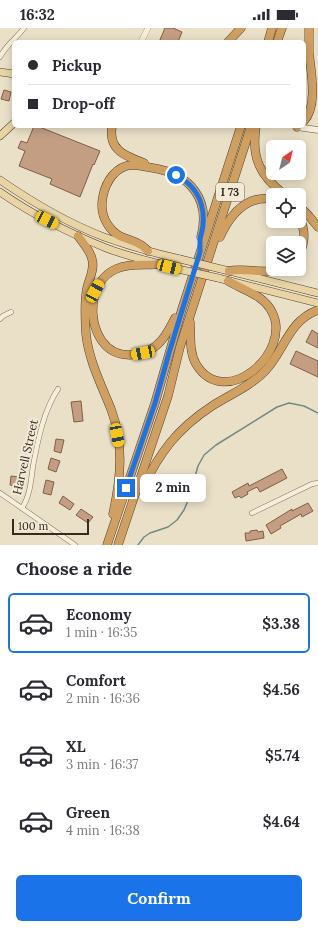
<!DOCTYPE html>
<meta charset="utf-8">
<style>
:root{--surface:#fff;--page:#f7f7f7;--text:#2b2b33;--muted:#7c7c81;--line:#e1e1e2;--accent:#1a73e8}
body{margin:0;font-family:Lora,serif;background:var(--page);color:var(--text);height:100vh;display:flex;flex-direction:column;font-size:15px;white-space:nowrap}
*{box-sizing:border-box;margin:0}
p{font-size:13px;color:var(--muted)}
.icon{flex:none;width:22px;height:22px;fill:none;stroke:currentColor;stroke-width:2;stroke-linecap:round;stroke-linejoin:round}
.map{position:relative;height:517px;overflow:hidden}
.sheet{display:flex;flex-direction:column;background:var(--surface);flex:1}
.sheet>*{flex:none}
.guide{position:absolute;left:12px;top:12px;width:294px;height:88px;border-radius:6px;box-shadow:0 2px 10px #0003;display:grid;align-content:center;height:88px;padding:0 16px;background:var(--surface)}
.needle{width:26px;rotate:35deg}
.controls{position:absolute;left:266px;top:112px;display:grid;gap:8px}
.controls a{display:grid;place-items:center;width:40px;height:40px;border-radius:6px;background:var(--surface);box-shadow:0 2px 10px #0003;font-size:20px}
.scale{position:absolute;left:12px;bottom:10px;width:77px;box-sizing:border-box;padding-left:4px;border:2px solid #362b21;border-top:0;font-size:11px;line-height:14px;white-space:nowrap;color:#362b21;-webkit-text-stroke:3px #f2ead7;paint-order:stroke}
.end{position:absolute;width:18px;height:18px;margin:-9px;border:5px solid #1a73e8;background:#fff;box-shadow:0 0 0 2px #fff}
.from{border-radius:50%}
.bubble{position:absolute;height:28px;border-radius:6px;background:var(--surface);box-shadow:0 2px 10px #0003;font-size:13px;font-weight:700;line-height:28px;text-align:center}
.car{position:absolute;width:12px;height:24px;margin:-12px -6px;border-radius:5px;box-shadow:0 0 3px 1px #0007;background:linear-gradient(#f5c518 24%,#345 0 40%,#f5c518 0 76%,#345 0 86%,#f5c518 0)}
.guide b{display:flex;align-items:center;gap:14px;height:38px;font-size:15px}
.guide b+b{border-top:1px solid var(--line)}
.guide i{width:10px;height:10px;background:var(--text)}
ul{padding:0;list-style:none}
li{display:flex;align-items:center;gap:12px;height:60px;margin:0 8px 6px;padding:0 8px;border:2px solid transparent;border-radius:6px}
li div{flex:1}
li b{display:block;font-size:15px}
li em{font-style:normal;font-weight:700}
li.selected{border-color:var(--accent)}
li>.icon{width:36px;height:36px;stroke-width:1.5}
h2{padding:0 16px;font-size:18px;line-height:48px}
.cta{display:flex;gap:8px;margin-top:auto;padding:8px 16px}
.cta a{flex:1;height:46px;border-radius:6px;background:var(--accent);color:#fff;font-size:16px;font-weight:700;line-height:46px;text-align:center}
.status{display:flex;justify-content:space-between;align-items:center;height:28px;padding:0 20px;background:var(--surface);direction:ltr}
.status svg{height:11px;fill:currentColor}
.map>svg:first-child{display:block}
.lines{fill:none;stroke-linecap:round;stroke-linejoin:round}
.stream{stroke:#708c85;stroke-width:1.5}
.building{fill:#c49e82;stroke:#805e47}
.minor-casing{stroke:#84735f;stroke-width:5.5}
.tertiary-casing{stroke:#84735f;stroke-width:6}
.secondary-casing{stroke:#665442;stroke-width:7}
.primary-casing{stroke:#524232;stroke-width:8}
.motorway-casing{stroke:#524232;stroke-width:9}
.minor{stroke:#f5eeda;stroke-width:4.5}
.tertiary{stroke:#f5eeda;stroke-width:5.5}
.secondary{stroke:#f5eeda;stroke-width:6}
.primary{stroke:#e8d4a4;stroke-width:7}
.motorway{stroke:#cfa062;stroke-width:8}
.primary-bridge-casing{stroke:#524232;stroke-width:8;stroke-linecap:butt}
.primary-bridge{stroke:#e8d4a4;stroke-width:7}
.route{stroke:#1a73e8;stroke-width:5}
.labels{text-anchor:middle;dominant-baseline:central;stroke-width:4;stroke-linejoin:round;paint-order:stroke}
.shield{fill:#f2ead7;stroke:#6e6458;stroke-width:1}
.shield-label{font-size:11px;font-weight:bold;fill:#362b21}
.street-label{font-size:12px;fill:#362b21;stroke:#f2ead7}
</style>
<div class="status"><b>16:32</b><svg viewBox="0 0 49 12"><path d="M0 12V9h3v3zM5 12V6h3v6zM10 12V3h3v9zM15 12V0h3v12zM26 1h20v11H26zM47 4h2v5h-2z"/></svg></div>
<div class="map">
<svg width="318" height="517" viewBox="0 0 318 517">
<rect width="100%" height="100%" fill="#eae0c8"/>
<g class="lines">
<path class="stream" d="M138,517L144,509L150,505L168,499L177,492L184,482L189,470L198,438L204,427L216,417L277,379L289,375L304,378L318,385"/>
</g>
<g class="building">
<path d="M165,0H173L182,4L178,14H159Z"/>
<path d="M4,62L11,64L9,73L1,71Z"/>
<path d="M34,98H37L100,123L94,137L93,136L80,169L50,156L52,151L19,138L25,123L18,120L21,113L27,115Z"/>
<path d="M312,302L318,306V320L306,314Z"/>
<path d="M296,323L318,333V349L290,336Z"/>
<path d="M81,373L83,393L74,394L71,374Z"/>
<path d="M56,411L64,412L61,425L54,423Z"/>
<path d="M51,430L60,433L56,444L48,441Z"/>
<path d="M282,441L287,450L260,464L257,459L247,464L248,466L241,470L239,468L235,470L232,464L248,455L249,458Z"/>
<path d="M11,448L20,449L19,459L10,457Z"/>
<path d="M46,452L54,454L51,467L43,465Z"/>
<path d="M63,468L74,476L70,482L59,475Z"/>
<path d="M308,475L313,483L302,489L301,486L280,498L281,500L271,506L266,497L292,481V483Z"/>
<path d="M81,481L93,489L88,495L76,487Z"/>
<path d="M257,502L258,504L263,503L264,510L246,513L245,505H250V503Z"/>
</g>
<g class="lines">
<g class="minor-casing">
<g id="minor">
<path d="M0,29C6,17 16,11 24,0"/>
<path d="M0,291L3,288L11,284"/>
<path d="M0,465L75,517"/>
<path d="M22,480C30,468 31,453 33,438C38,412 43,384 58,361"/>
<path d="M252,485L312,456L318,455"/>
</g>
</g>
<g class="tertiary-casing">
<path id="tertiary" d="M141,14L148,0"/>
</g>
<g class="secondary-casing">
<path id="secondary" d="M297,99L318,102"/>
</g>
<g class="primary-casing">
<g id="primary">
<path d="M0,44L14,46"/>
<path d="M0,108L14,95"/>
<path d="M0,152C32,174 67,195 104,209C129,218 154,225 180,231"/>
<path d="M0,164C33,187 69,205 106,220C129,229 154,234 178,241"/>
<path d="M221,241L318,265"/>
<path d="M218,250L318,275"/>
</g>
</g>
<g class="motorway-casing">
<g id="motorway">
<path d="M228,14L241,0"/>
<path d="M268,14L272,0"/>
<path d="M277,14L282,0"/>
<path d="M304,93C318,78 311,44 309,25C309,17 309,8 309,0"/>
<path d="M112,98C108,122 125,128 144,135"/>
<path d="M256,98C251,130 260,148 285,167"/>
<path d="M297,99L298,98"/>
<path d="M299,178L309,188L318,199"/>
<path d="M299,189C306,202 305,215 299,227"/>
<path d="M78,208C83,215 90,222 92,231C95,241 89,251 87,260C84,275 85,291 86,306C89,333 101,356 111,381C124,416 121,450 113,486"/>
<path d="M220,209C230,187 246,167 273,171"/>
<path d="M148,223C146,221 143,218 141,217C128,209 118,212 108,197C102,188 101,177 103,168C106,153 116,138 132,137C139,137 146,139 153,140C190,146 211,171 201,209"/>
<path d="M161,236C146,238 129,235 116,241C89,253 87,292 102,313C116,333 146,330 161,313C167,306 171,298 175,290"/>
<path d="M229,243C246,239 261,247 281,241"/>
<path d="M190,294C191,308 189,324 196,336C225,384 293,324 272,284C264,267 243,262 228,253"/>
<path d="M142,461C160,424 177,401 212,378C229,367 251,358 265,343C285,322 288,293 318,282"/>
<path d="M107,517L155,375L182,281L241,98"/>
<path d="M118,517L168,368L180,319L251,98"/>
</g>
</g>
<use href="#minor" class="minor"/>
<use href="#tertiary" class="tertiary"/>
<use href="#secondary" class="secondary"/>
<use href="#primary" class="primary"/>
<use href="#motorway" class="motorway"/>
<g class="primary-bridge-casing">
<g id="primary-bridge">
<path d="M180,231L221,241"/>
<path d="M178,241L218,250"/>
</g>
</g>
<use href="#primary-bridge" class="primary-bridge"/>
</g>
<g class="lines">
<path class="route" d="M126,460L155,375L169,325L200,224C200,220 200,215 200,211C201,206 203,201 203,196C205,174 195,157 176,147"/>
</g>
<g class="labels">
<rect class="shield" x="216" y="155" width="28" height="18" rx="3"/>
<g class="shield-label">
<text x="230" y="164">I 73</text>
</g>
<g class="street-label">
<text transform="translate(25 429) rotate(-77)">Harvell Street</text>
</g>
</g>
</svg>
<div class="controls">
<a><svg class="needle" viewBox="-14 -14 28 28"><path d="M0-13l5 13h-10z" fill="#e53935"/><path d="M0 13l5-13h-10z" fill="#7c7c81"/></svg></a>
<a><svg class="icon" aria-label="locate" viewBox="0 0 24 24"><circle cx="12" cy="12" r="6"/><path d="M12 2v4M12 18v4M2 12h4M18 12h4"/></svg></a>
<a><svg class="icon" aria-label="layers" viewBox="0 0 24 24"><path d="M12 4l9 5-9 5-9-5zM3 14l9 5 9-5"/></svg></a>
</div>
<div class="scale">100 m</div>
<i class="end from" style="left:176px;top:147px"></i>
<i class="end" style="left:126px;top:460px"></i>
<div class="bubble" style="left:140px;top:446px;width:66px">2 min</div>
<i class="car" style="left:47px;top:192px;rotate:117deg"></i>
<i class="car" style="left:169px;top:239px;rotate:105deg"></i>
<i class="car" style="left:95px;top:263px;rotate:28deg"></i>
<i class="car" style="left:143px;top:325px;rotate:259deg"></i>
<i class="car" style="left:117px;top:407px;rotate:169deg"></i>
<div class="guide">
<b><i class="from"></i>Pickup</b>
<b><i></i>Drop-off</b>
</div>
</div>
<section class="sheet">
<h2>Choose a ride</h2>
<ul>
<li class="selected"><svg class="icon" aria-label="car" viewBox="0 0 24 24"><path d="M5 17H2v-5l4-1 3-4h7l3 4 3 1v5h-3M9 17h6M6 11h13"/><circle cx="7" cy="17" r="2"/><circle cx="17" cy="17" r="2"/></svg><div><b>Economy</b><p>1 min · 16:35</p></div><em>$3.38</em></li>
<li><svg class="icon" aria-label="car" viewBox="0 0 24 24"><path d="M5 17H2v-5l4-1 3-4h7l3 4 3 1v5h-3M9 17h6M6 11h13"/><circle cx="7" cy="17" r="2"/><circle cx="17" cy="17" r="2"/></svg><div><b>Comfort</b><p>2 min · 16:36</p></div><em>$4.56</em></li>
<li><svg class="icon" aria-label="car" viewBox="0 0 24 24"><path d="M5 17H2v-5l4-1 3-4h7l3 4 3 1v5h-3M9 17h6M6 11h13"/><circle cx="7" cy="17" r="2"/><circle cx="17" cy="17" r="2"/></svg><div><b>XL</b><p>3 min · 16:37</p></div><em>$5.74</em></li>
<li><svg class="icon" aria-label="car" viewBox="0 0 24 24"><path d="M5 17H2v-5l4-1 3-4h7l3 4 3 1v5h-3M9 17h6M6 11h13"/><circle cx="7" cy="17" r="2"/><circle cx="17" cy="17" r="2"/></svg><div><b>Green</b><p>4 min · 16:38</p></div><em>$4.64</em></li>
</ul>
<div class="cta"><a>Confirm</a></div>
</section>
